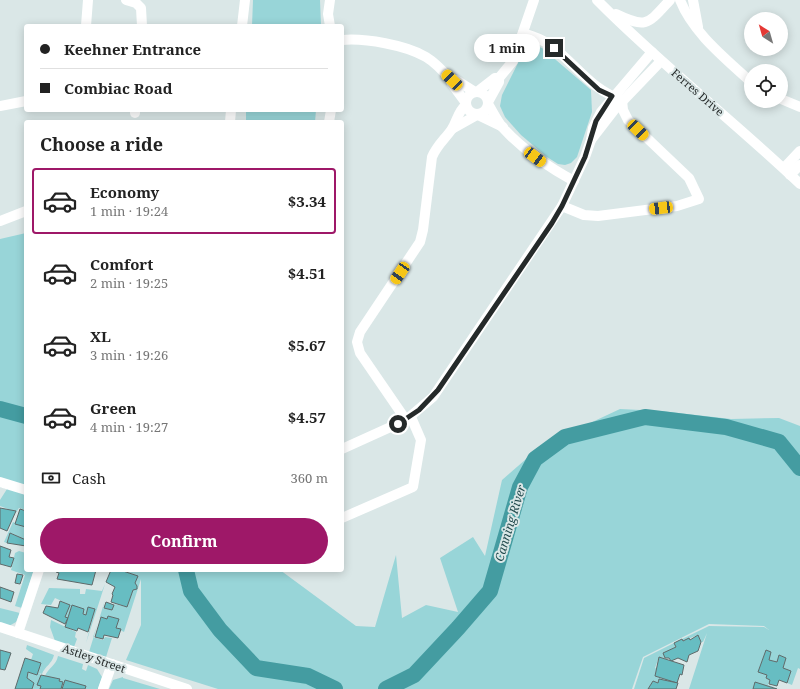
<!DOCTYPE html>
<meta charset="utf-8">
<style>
:root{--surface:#fff;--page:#f6f6f6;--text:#222;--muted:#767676;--line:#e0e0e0;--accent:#9e1868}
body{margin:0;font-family:"Noto Serif",serif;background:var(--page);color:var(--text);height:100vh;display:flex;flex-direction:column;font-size:15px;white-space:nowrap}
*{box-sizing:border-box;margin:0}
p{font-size:13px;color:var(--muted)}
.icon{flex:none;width:22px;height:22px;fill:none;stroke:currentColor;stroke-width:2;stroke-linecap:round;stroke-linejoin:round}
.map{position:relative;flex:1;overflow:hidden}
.drawer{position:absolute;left:24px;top:120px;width:320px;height:452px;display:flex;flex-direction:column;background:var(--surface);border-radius:4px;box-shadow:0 2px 10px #0003}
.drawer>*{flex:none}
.guide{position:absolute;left:24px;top:24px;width:320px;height:88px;border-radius:4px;box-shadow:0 2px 10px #0003;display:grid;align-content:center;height:88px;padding:0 16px;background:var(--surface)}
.needle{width:26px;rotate:323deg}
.buttons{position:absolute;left:744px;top:12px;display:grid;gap:8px}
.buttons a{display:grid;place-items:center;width:44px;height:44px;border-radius:50%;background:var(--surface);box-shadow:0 2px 10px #0003;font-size:20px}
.end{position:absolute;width:18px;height:18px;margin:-9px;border:5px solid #252a2a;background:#fff;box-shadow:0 0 0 2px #fff}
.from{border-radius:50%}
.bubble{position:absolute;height:28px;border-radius:14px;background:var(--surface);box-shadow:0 2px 10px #0003;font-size:13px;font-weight:700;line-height:28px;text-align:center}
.car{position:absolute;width:12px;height:24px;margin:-12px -6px;border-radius:5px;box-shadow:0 0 3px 1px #0007;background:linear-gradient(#f5c518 24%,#345 0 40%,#f5c518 0 76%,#345 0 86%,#f5c518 0)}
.guide b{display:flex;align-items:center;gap:14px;height:38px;font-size:15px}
.guide b+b{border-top:1px solid var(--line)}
.guide i{width:10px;height:10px;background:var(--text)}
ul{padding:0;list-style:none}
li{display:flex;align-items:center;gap:12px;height:66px;margin:0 8px 6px;padding:0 8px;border:2px solid transparent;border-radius:4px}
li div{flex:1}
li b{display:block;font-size:15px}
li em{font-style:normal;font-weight:700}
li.selected{border-color:var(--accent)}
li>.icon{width:36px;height:36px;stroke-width:1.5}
h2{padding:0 16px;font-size:18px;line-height:48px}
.pay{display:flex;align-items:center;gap:10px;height:44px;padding:0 16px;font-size:15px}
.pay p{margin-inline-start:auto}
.action{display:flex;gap:8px;margin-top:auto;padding:8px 16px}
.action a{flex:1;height:46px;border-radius:24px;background:var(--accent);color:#fff;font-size:16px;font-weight:700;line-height:46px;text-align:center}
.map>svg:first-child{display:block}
.green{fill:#98d5d8}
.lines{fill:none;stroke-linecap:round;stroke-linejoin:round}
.river{stroke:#449ca1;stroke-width:16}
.building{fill:#67bdc2;stroke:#5f6a6a}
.minor{stroke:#fff;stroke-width:10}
.route{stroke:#252a2a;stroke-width:5}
.labels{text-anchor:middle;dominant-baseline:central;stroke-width:4;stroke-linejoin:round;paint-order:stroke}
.street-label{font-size:11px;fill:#252a2a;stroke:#dae7e7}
.water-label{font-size:12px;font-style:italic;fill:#234b4e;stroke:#dae7e7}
</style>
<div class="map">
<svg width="800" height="689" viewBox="0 0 800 689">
<rect width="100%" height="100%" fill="#dae7e7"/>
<g class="green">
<path d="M253,0H320L321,26H252Z"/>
<path d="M534,45L542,48L591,90L592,112L577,157L571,163L565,165L558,164L547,157L521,135L505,117L500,106L502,95L524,51Z"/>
<path d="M246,110H316L315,122H246Z"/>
<path d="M26,233V510L19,508L16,512L0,506V500L7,489L0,487V239Z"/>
<path d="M620,409L661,411L731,419L779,418L800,426V669L798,668L792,685L787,683L791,671L783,668L786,658L779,655L777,662L769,660L771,652L766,650L758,672L767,675L766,678L770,680L768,685L780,689L755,683L753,689H689L707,633L703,642H701L698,635L683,641L682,639L709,626L764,627L769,630L764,626L709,624L643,657L632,689H218L126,660L141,625V579L124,632L116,628L119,619L109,616L107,619L100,617L93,637L103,640L105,637L112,638L106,657L89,652L105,600L110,601L105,600L103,608L112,610L114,604L127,607L133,590L137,589L135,583L137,576L120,570H280L356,626L375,627L396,555L402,618L426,605L458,612L440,558L473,537L485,556L502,480L541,446Z"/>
<path d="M13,522L26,527V540L11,533L7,543L4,542Z"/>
<path d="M19,551L26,553V570H34L22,608L15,606L25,575L11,570L15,553Z"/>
<path d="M105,584L86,643L95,609L89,607L86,615L72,605L68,618L65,617L70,605L55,598L51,605L41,604L49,588L80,589V594H85L86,589L102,591Z"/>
<path d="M0,608L20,613L16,622L9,626L0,624Z"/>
<path d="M51,620L76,632L75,637L77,639L74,647L55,641L50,627Z"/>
<path d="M674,643L676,647L664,653V658L659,657L655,668L657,669L655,676L668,681V682L659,680L658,683L653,681L648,689H634L644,658Z"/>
<path d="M27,645L54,655C52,664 45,666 42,674L39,673L41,675L38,685L41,686L40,689H32L34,683L27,678L28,672L37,675L41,663L31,660L33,654L26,649Z"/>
<path d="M58,656L83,664L82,669L86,671L88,665L97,669L102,677L98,689H85V686L65,680L61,689L60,679L45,676C48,668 56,666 58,656Z"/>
<path d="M123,677V678L160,689H109L113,680Z"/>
</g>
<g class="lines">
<g class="river">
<path d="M0,409L26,416"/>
<path d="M186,570L191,591L220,630L256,668L308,676L335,689"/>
<path d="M386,689L414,675L458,628L490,591L520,487L535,459L565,437L645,417L726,427L779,442L800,468"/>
</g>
</g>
<g class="building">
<path d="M0,508L16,511L7,531L0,528Z"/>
<path d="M20,509L26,511V527L15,524Z"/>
<path d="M10,533L26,540V546L7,543Z"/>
<path d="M0,546L11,550L9,557L14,558L11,567L0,564Z"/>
<path d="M56,570H96L92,585L57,579L59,573L56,572Z"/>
<path d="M111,570H120L138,576L135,583L137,586V589L133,590L127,607L111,602L113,595L112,594L115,587L106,582Z"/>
<path d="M17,574L23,575L20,584L15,583Z"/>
<path d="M0,587L14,592L11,602L0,598Z"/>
<path d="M60,601L70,605L65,617L68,618L65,624L43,613L46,606L58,608Z"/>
<path d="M106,602L114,605L112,610L104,608Z"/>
<path d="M72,605L84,609L83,614L86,615L88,607L95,609L88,632L78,628L77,631L65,627Z"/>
<path d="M108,616L119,619L116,628L121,629L118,638L104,635L103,639L95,637L101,617L107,619Z"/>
<path d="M698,635L701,642L698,651L689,655L687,662L678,658L671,661L669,658H665L663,653L676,647L674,643L682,639L683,641L689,638L690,640Z"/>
<path d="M0,650L11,653L5,670L0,669Z"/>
<path d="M766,650L771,652L769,660L777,662L779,655L786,658L783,668L791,671L787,683L779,680L777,686L769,684L770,680L766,678L767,675L758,672Z"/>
<path d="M659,657L684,665L682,675L680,674L677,683L655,676Z"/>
<path d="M25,658L41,663L37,675L28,672L27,678L34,683L32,689H15Z"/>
<path d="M41,675L60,679L59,681L63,682L61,689H40L41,686L37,685Z"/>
<path d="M659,679L678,683L676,689H648L653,681L658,683Z"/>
<path d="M65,680L86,686L85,689H62Z"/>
<path d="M755,682L777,689H753Z"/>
</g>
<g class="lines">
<g class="minor">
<path d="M126,0L136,3L141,8L142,26"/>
<path d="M330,0L328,14L330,26"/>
<path d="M597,0C661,65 734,121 800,184"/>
<path d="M680,0C693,33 725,58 751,82"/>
<path d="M693,0L698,27"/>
<path d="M616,14C647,29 648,24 670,0"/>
<path d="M86,26L88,0"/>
<path d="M242,26L245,0"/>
<path d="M523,33C534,37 545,40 554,48C578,67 592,90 622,100L623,110L628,120L689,178L699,199L677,206L598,216L584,215L562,206"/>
<path d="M342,40C365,38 406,45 426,57C436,63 444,72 451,80"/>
<path d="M499,78L513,61L534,0"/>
<circle cx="477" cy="103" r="11"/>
<path d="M477,92L495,78H499V82L488,102"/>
<path d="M781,99L800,107"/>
<path d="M466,103L452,84L451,80H456L475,92"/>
<path d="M488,104C493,112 497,121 503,128C523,150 548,167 574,181"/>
<path d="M0,106L26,101"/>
<path d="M135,110V113"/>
<path d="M478,115L503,127"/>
<path d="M230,122L231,110"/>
<path d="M329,122L331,110"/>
<path d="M452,129L477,115"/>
<path d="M591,140L615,109L661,61"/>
<path d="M784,168L800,151"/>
<path d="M790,175L800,165"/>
<path d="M0,221L26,211"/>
<path d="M406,420L360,353L357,342L360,332L420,242L423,230L432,157C437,145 445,139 452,129C457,121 458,111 466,105"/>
<path d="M342,449L406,420L433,397L562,206L585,157L591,140L593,128L601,112L652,52"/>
<path d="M0,482L26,490"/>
<path d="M342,518L413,487L421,440L411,417"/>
<path d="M0,627L187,689"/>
<path d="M18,633L39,570"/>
<path d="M103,689L112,664"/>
</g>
</g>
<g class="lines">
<path class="route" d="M398,424L419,410L438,390L552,223L562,206L585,157L596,121L612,96L599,90L554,48"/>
</g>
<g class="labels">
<g class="street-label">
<text transform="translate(698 92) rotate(41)">Ferres Drive</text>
<text transform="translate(94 658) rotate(19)">Astley Street</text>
</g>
<g class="water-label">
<text transform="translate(510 523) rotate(-73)">Canning River</text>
</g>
</g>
</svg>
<div class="buttons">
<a><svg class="needle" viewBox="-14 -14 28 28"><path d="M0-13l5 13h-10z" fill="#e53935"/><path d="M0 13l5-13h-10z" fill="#767676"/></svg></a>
<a><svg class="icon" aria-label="locate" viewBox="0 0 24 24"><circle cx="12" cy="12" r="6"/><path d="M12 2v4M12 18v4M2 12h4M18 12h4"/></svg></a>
</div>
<i class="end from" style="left:398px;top:424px"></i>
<i class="end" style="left:554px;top:48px"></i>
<div class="bubble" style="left:474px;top:34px;width:66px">1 min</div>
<i class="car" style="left:452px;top:80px;rotate:314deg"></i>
<i class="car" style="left:638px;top:130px;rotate:134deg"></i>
<i class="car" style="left:535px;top:157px;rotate:127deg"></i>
<i class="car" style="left:661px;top:208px;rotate:263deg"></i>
<i class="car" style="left:400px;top:273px;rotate:214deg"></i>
<div class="guide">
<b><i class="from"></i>Keehner Entrance</b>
<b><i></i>Combiac Road</b>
</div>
<section class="drawer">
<h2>Choose a ride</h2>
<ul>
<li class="selected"><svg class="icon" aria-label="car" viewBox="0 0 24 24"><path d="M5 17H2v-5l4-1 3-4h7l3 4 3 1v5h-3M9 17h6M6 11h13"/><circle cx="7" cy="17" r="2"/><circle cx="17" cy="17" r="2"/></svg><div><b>Economy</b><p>1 min · 19:24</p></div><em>$3.34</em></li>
<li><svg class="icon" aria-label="car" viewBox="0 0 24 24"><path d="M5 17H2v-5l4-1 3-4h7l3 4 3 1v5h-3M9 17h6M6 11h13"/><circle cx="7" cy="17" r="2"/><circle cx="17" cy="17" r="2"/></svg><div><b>Comfort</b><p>2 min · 19:25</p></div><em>$4.51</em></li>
<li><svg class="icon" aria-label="car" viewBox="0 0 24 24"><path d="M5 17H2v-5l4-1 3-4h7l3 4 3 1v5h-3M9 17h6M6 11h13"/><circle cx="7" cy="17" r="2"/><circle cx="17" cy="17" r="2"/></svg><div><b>XL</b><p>3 min · 19:26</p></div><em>$5.67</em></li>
<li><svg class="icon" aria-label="car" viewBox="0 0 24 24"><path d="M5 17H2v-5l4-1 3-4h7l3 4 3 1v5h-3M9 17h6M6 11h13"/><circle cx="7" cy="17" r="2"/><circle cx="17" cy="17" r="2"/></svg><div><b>Green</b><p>4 min · 19:27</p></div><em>$4.57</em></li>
</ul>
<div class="pay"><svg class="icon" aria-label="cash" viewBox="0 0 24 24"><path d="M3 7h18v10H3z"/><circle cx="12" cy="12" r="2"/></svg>Cash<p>360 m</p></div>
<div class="action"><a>Confirm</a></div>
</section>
</div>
